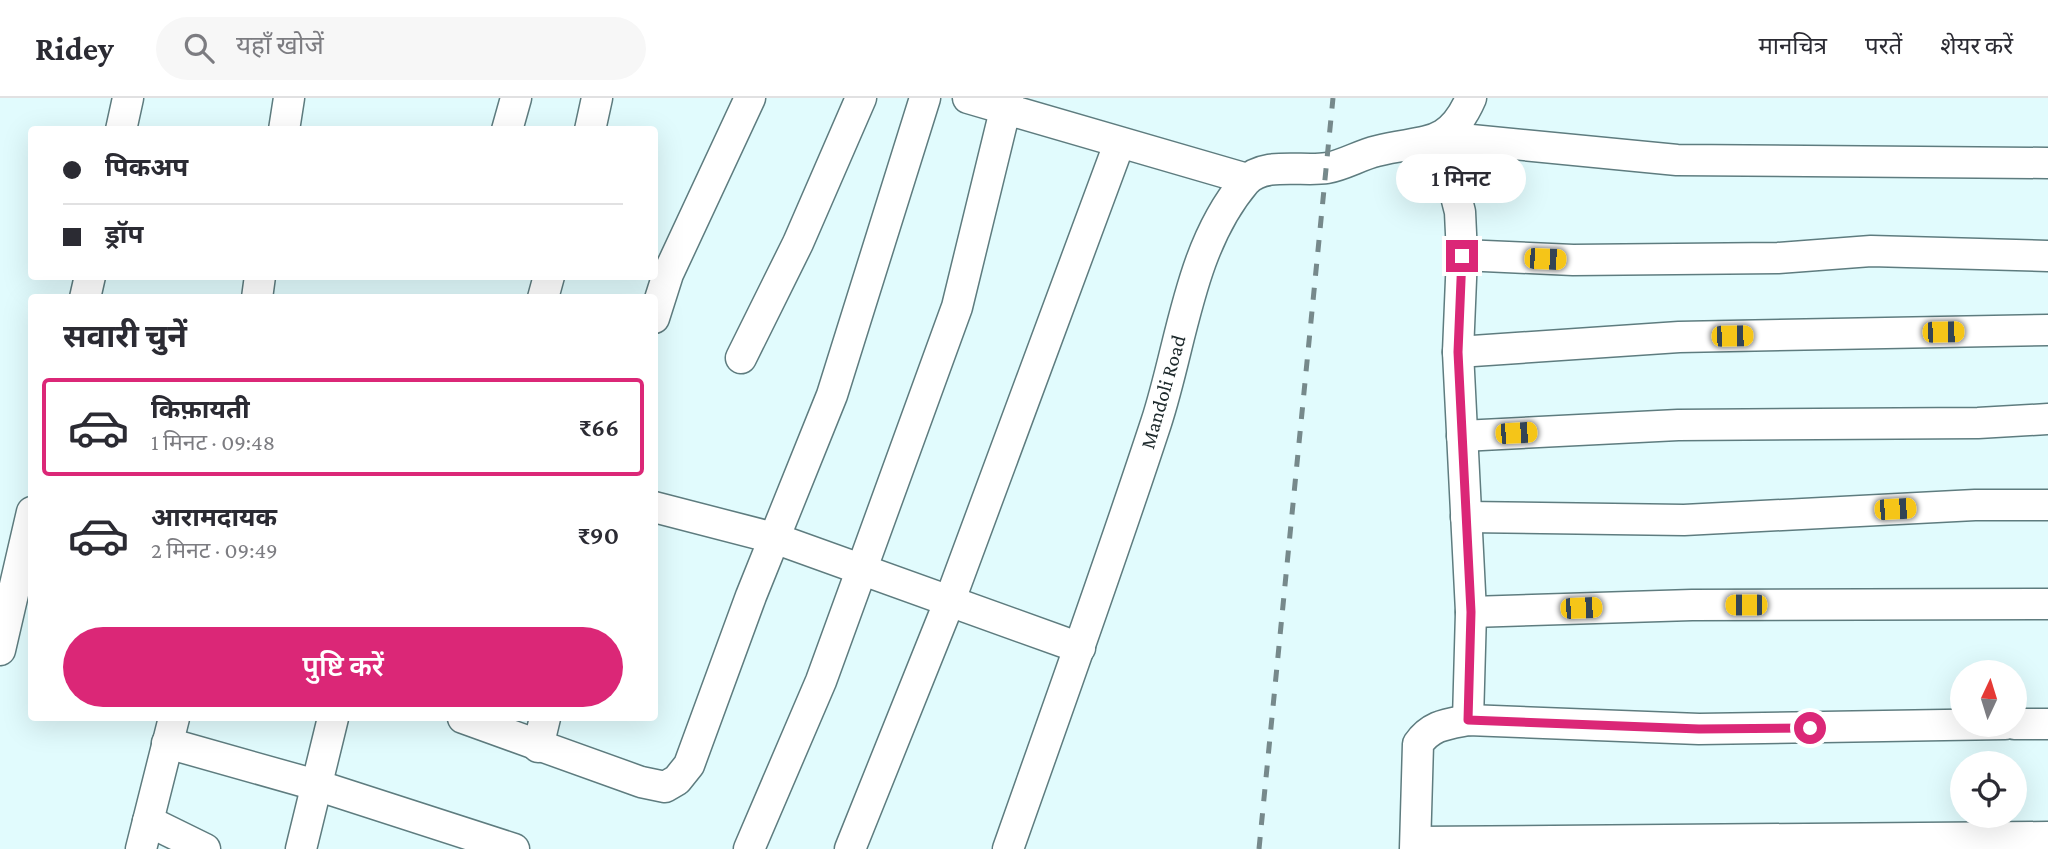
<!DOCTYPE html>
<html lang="hi">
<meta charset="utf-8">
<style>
:root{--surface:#fff;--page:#f7f7f7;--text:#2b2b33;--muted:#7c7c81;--line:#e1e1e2;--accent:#db2777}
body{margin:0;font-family:"Crimson Pro","Noto Sans Devanagari",serif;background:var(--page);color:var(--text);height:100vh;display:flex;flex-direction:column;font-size:26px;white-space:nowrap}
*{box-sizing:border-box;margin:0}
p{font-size:23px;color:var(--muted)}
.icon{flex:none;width:38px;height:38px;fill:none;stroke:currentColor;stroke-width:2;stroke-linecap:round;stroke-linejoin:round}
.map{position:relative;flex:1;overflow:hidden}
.side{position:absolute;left:28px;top:196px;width:630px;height:427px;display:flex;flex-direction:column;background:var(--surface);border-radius:7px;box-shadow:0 7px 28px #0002}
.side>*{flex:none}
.guide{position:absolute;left:28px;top:28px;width:630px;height:154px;border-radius:7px;box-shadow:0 7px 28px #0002;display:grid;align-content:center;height:154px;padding:0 35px;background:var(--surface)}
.needle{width:46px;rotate:4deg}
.controls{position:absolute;left:1950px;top:562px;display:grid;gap:14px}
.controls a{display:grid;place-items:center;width:77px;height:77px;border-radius:50%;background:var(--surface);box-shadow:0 7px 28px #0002;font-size:35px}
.end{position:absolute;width:32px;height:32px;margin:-16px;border:9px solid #db2777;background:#fff;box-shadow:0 0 0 4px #fff}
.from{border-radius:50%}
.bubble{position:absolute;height:49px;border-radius:24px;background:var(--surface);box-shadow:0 7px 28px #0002;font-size:23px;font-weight:600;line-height:49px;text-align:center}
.car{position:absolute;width:21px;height:42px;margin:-21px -10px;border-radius:9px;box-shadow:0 0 5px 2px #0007;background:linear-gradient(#f5c518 24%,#345 0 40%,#f5c518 0 76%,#345 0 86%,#f5c518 0)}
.guide b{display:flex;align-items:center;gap:24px;height:66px;font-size:26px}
.guide b+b{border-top:2px solid var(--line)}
.guide i{width:18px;height:18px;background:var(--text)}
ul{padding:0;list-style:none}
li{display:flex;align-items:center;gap:21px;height:98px;margin:0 14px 10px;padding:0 21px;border:4px solid transparent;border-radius:7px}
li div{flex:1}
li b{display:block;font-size:26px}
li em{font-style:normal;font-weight:600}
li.current{border-color:var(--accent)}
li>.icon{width:63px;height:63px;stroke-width:1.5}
h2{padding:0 35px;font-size:32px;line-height:84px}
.cta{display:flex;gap:14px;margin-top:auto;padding:14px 35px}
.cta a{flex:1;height:80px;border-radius:42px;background:var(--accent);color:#fff;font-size:28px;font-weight:600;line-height:80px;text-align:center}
header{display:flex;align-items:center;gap:42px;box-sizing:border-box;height:98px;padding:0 35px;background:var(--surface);border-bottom:2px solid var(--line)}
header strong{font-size:33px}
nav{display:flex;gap:38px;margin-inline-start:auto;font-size:24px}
.search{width:490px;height:63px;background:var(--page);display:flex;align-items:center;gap:18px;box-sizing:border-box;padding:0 24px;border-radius:38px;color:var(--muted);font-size:26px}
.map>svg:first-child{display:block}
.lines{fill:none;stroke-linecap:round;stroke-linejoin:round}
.minor-casing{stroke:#5e7c7f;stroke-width:33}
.minor{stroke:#fff;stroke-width:30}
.rail{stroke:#76898b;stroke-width:5;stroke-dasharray:12 12;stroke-linecap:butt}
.route{stroke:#db2777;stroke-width:9}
.labels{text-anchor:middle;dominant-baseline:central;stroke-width:6;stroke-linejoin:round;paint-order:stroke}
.street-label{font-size:21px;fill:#1d292b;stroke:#fff}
</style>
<header>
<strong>Ridey</strong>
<div class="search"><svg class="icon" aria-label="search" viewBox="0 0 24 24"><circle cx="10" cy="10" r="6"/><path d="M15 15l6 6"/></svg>यहाँ खोजें</div>
<nav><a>मानचित्र</a><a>परतें</a><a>शेयर करें</a></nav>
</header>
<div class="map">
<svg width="2048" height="751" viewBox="0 0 2048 751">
<rect width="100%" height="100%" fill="#e1fbfd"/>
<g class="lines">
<g class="minor-casing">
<g id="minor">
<path d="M968,0L1247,81"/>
<path d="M121,32L128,0"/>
<path d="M284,32L289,0"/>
<path d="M507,32L516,0"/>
<path d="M590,32L597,0"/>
<path d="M1462,157L1573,162L1778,160L1871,153L2048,158"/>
<path d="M85,200L90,178"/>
<path d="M257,200L260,178"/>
<path d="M543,200L549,178"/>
<path d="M654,220L668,176L750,0"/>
<path d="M1458,254L1679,239L2048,232"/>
<path d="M741,260L798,145L861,0"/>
<path d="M1462,338L1678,327L1978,325L2048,321"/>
<path d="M654,409L774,440L1080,550"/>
<path d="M1466,419L1684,422L1975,407H2048"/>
<path d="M1471,514L1692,507L2048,506"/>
<path d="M0,552L32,414"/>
<path d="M463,620L641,684L665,689L677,682L689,667L751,498L832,297L925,0"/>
<path d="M1468,622L1471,514L1458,254L1462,157L1460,114L1441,39L1677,62L2048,65"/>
<path d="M2014,626H2048"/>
<path d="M167,645L316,687L514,751"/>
<path d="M538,649L545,620"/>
<path d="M148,723L205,751"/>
<path d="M1416,744L2048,739"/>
<path d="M141,751L174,620"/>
<path d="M301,751L333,620"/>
<path d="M749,751L821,583L957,209L1008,0"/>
<path d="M850,751L950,502L1119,46"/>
<path d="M1008,751C1058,609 1109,468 1156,325C1182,246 1189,150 1245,84C1263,63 1303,74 1327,70C1344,67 1360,57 1377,53C1424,41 1449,51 1471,0"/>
<path d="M1415,751L1418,646C1431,627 1447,626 1468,622L1699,631L2005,626"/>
</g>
</g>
<use href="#minor" class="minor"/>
<path class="rail" d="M1259,751L1333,0"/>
</g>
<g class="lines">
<path class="route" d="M1462,158L1458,254L1471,514L1468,622L1699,631L1810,630"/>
</g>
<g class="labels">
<g class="street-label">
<text transform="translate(1163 294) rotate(-74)">Mandoli Road</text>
</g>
</g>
</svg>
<div class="controls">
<a><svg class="needle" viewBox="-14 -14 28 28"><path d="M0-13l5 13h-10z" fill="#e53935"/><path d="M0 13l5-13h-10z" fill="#7c7c81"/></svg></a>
<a><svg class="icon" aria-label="locate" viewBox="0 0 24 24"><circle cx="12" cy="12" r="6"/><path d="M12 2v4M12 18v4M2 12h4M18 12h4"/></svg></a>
</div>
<i class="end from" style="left:1810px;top:630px"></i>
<i class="end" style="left:1462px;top:158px"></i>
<div class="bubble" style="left:1396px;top:56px;width:130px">1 मिनट</div>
<i class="car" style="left:1545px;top:161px;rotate:92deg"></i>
<i class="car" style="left:1943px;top:234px;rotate:89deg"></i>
<i class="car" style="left:1732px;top:238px;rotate:89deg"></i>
<i class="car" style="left:1516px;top:335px;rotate:87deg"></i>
<i class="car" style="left:1895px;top:411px;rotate:87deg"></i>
<i class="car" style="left:1746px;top:507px;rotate:270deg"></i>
<i class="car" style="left:1581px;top:510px;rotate:88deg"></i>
<div class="guide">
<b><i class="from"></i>पिकअप</b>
<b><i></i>ड्रॉप</b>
</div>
<section class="side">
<h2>सवारी चुनें</h2>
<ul>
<li class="current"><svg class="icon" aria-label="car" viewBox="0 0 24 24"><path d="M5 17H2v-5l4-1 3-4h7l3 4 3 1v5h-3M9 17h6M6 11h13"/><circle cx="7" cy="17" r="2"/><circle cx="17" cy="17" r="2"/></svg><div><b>किफ़ायती</b><p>1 मिनट · 09:48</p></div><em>₹66</em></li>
<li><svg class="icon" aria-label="car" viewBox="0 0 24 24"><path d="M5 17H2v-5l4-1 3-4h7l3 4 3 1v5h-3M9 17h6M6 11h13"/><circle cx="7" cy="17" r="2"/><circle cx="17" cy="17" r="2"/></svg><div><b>आरामदायक</b><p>2 मिनट · 09:49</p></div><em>₹90</em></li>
</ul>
<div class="cta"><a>पुष्टि करें</a></div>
</section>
</div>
